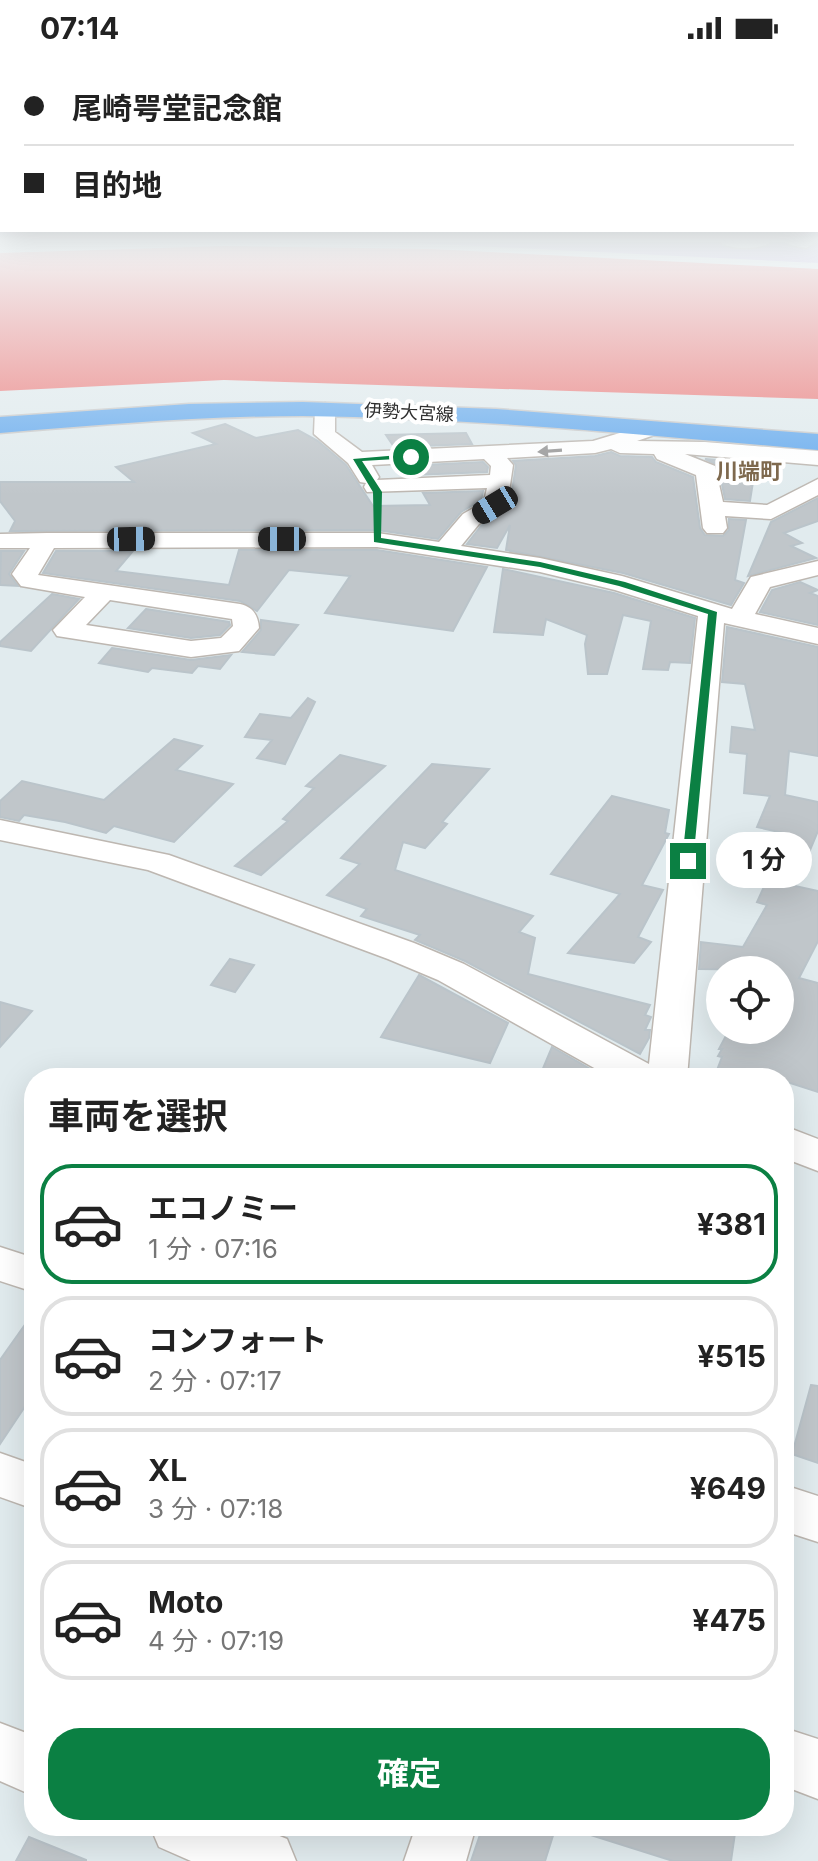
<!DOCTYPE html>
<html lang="ja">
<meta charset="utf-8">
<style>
:root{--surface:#fff;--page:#f2f2f2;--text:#222;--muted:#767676;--line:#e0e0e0;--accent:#0b8043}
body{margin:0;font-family:Inter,"Noto Sans JP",sans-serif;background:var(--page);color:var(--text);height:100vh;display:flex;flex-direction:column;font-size:30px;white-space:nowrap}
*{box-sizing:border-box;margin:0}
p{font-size:26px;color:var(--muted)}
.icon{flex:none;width:44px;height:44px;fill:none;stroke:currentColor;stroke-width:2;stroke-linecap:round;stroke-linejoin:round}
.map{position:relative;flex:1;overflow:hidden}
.drawer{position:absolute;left:24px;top:1012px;width:770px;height:768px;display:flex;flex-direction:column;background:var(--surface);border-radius:32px;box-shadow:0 8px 32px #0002}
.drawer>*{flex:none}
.guide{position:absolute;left:0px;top:0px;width:818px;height:176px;box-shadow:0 8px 32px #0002;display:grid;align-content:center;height:176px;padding:0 24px;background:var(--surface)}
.buttons{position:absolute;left:706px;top:900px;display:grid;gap:16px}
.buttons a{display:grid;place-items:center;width:88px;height:88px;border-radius:50%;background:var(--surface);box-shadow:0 8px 32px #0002;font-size:40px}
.end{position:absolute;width:36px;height:36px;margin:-18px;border:10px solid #0b8043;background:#fff;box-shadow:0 0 0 4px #fff}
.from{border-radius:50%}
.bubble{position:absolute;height:56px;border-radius:28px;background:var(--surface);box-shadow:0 8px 32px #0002;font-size:26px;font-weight:700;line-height:56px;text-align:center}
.car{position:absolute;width:24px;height:48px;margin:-24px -12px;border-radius:10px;box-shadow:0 0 6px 2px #0007;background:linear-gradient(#222 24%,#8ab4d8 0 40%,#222 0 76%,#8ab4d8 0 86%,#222 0)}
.guide b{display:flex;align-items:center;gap:28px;height:76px;font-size:30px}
.guide b+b{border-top:2px solid var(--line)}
.guide i{width:20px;height:20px;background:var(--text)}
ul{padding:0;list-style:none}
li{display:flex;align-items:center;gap:24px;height:120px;margin:0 16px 12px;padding:0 8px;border:4px solid var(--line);border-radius:32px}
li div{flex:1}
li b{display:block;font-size:30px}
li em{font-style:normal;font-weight:700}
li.selected{border-color:var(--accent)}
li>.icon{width:72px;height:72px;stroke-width:1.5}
h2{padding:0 24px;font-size:36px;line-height:96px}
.button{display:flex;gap:16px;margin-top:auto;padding:16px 24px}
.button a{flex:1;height:92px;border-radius:32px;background:var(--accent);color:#fff;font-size:32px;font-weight:700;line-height:92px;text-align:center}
.status{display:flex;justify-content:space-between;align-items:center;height:56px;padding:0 40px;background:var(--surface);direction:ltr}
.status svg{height:22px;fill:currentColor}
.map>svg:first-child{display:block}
.green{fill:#baa0e3}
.water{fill:#ec7979}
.building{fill:#c0c6ca;stroke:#bac4ca;stroke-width:2}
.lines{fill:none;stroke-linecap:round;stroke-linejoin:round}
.minor-casing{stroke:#bdb7b1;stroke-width:3}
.major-casing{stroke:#c9c9c9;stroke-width:3}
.minor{fill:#fff;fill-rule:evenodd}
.major{fill:#67abee;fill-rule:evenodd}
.oneway{fill:#969696}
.route{fill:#0b8043}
.labels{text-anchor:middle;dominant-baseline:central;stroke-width:8;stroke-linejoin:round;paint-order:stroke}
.far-street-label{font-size:18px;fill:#2e2e2e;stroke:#fff}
.far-quarter-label{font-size:22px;font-weight:bold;fill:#7e694e;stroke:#fff}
</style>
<div class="status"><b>07:14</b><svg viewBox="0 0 49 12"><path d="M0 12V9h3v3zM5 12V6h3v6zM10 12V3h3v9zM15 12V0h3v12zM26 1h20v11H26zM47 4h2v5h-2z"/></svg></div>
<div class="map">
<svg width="818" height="1805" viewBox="0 0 818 1805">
<rect width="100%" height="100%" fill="#e1ebee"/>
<path class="green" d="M397,186H818V207Z"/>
<path class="water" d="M225,190L431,193L818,213V343L224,324L0,335V197Z"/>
<g class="building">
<path d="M225,368L256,382L298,374L318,385L346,409L373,450L430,449L423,437L483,435L481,444L461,456L438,483L377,474L10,475L15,465L0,445V426H134L116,411L216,388L193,377Z"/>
<path d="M466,377L472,388L394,391L386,379Z"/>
<path d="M611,396L620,400L652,401L656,406L693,421L700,472L705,479L723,480L729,474V463L746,464L735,524L744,527L731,549L623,517L506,494L510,469L497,492L467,488L481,470L510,449L516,409L513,405L595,400Z"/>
<path d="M705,403L756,407L750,445L725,443L718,409Z"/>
<path d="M483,406L488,411L487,416L412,419L406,410Z"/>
<path d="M818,442V465L784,477L802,487L791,490L816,502L748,520L771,466Z"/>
<path d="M239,494H377L487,511L453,575L325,557L350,520L289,514L257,555L240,545L43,517L56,495H133L116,515L229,529Z"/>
<path d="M1,495H24L9,518L18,530L0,529Z"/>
<path d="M503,513L614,537L695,562L690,607L670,606L668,614L643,613L651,565L623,559L607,618H588L585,588L587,579L546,563L543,579L494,576Z"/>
<path d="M800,526L818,534L810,537L818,540V569L760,556L772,534Z"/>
<path d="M52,538L79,543L31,595L0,590V586Z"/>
<path d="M146,553L229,566L230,569L220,579L191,582L128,572Z"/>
<path d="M261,564L298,569L274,599L242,596L261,574Z"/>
<path d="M727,571L818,591V700L789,695L785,739L818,746V775L795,830L818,835V885L799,922L818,927V1036L784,1025V1022H714L722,1001L718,1000L722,993H719L729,974H780V914L699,913L701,886L743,891L767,849L757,846L788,778L757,771L770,740L744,737L747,698L730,696L732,671L755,674L745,628L722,626Z"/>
<path d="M112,592L191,604L231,599L220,613L198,610L192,617L152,612L148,616L99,607Z"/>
<path d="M308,642L315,646L285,708L257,702L272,684L245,681L260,658L291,662Z"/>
<path d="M174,683L202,690L176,714L233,728L174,786L114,770L106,777L65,766L24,759L19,765L0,761V745L22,725L104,744Z"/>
<path d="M340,699L385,710L261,819L235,810L288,765L283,763L314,732L306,730Z"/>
<path d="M432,708L489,713L442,766L447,768L425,792L403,786L395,814L533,860L519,876L535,882L528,918L650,949L645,959L651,961L645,974H650L649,982L640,998L465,905L415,884L420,879L361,860L367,853L327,839L360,808L341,802Z"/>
<path d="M612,740L669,754L665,777L669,778L642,829L663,834L638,881L651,886L634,907L568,897L620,838L551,818Z"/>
<path d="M230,903L254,909L235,936L211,929Z"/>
<path d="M419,919L508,967L490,1007L381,981Z"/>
<path d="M0,946L32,955L0,991Z"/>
<path d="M552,991L606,1022H539Z"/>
<path d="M34,1256V1337L0,1388V1304Z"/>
<path d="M811,1329L818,1330V1407L792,1398Z"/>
<path d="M483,1770H556L545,1805H471Z"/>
<path d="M578,1770H736L731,1805H673L578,1775Z"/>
<path d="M29,1781L86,1804V1805H16Z"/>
</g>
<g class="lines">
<g class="minor-casing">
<g id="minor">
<path d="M720,186H771C761,194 730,194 720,186Z"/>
<path d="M788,186H813L814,187L806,192L790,189Z"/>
<path d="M325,347L335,353V376L362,396L593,385L653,367L663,373L660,377L637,385L705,386L818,395V409L685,398L715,410L723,446L767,449L818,423V439L771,463L725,460L727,472L723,477H707L703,472L696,419L657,403L654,398L620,397L611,393L595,397L507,402L513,409L507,449L479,468L461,490L540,502L622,520L732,553L751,521L818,505V519L770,531L755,558L818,572V588L724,567L687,1022H612L438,924L388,903L148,814L0,784V764L169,799L414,887L464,908L649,1008L698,560L615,534L540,516L377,491L54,492L38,519L240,548C253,551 258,559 259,572L239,595L191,601L57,580L53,574L85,541L21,530L12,518L30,492H0V478L47,477H377L439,486L463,458L484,446L487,432L367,436L364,431L366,427L360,426L348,407L314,378L315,353ZM484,403L491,410L490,419L377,424L379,421L372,409ZM110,544L232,563L233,570L221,582L191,585L86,569Z"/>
<path d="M784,1070L818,1083V1115L784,1102Z"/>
<path d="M0,1191L34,1202V1236L0,1225Z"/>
<path d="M0,1397L34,1409V1453L0,1441Z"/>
<path d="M784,1429L818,1440V1486L784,1475Z"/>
<path d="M0,1667L34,1680V1740L0,1725Z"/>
<path d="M784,1672L818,1683V1743L784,1730Z"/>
<path d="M150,1770H255L287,1783L296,1805H191L159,1791Z"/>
<path d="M416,1770H476L466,1805H404Z"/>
</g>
</g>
<g class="major-casing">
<path id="major" d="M303,346L496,353L818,378V394C647,379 475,362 303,360C202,360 101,369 0,377V361L189,348Z"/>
</g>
<use href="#minor" class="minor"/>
<use href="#major" class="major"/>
</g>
<defs><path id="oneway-solid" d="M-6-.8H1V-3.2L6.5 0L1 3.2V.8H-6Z" transform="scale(2)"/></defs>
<use class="oneway" href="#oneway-solid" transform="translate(550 395) rotate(176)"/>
<linearGradient id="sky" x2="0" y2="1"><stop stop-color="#a99cbc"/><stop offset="0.42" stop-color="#f2f6f7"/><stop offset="1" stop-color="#f2f6f7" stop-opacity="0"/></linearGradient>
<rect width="818" height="439" fill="url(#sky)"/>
<path class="route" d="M411,398L413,402L362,405L382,436L381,482L540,506L625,526L717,556L693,807L682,805L708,558L619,530L540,511L374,486L373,436L353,403Z"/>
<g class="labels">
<g class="far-street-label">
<text transform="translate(409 356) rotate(3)">伊勢大宮線</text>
</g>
<g class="far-quarter-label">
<text x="749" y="415">川端町</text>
</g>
</g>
</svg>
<div class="buttons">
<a><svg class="icon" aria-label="locate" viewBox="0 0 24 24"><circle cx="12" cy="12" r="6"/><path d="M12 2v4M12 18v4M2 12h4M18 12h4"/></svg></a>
</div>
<i class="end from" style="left:411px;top:401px"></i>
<i class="end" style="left:688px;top:805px"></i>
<div class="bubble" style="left:716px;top:776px;width:96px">1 分</div>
<i class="car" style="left:495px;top:449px;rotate:239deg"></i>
<i class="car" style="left:131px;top:483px;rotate:89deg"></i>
<i class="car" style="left:282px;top:483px;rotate:270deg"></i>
<div class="guide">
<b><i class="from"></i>尾崎咢堂記念館</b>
<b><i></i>目的地</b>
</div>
<section class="drawer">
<h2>車両を選択</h2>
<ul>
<li class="selected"><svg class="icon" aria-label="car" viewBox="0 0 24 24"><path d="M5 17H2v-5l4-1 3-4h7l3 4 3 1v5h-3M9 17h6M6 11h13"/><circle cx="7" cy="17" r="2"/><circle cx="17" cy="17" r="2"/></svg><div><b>エコノミー</b><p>1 分 · 07:16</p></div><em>¥381</em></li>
<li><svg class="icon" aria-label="car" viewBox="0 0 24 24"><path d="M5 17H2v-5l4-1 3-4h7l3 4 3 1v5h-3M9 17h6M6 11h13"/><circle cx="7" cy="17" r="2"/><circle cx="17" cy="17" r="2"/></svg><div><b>コンフォート</b><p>2 分 · 07:17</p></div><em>¥515</em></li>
<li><svg class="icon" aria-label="car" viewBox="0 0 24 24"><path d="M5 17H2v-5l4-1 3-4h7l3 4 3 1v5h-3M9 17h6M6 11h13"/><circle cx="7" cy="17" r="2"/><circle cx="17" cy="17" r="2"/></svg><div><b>XL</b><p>3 分 · 07:18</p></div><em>¥649</em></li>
<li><svg class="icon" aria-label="car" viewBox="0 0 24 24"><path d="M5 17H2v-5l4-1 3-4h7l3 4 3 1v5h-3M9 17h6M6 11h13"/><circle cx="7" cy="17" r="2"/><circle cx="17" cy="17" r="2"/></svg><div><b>Moto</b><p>4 分 · 07:19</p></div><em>¥475</em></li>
</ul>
<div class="button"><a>確定</a></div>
</section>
</div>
